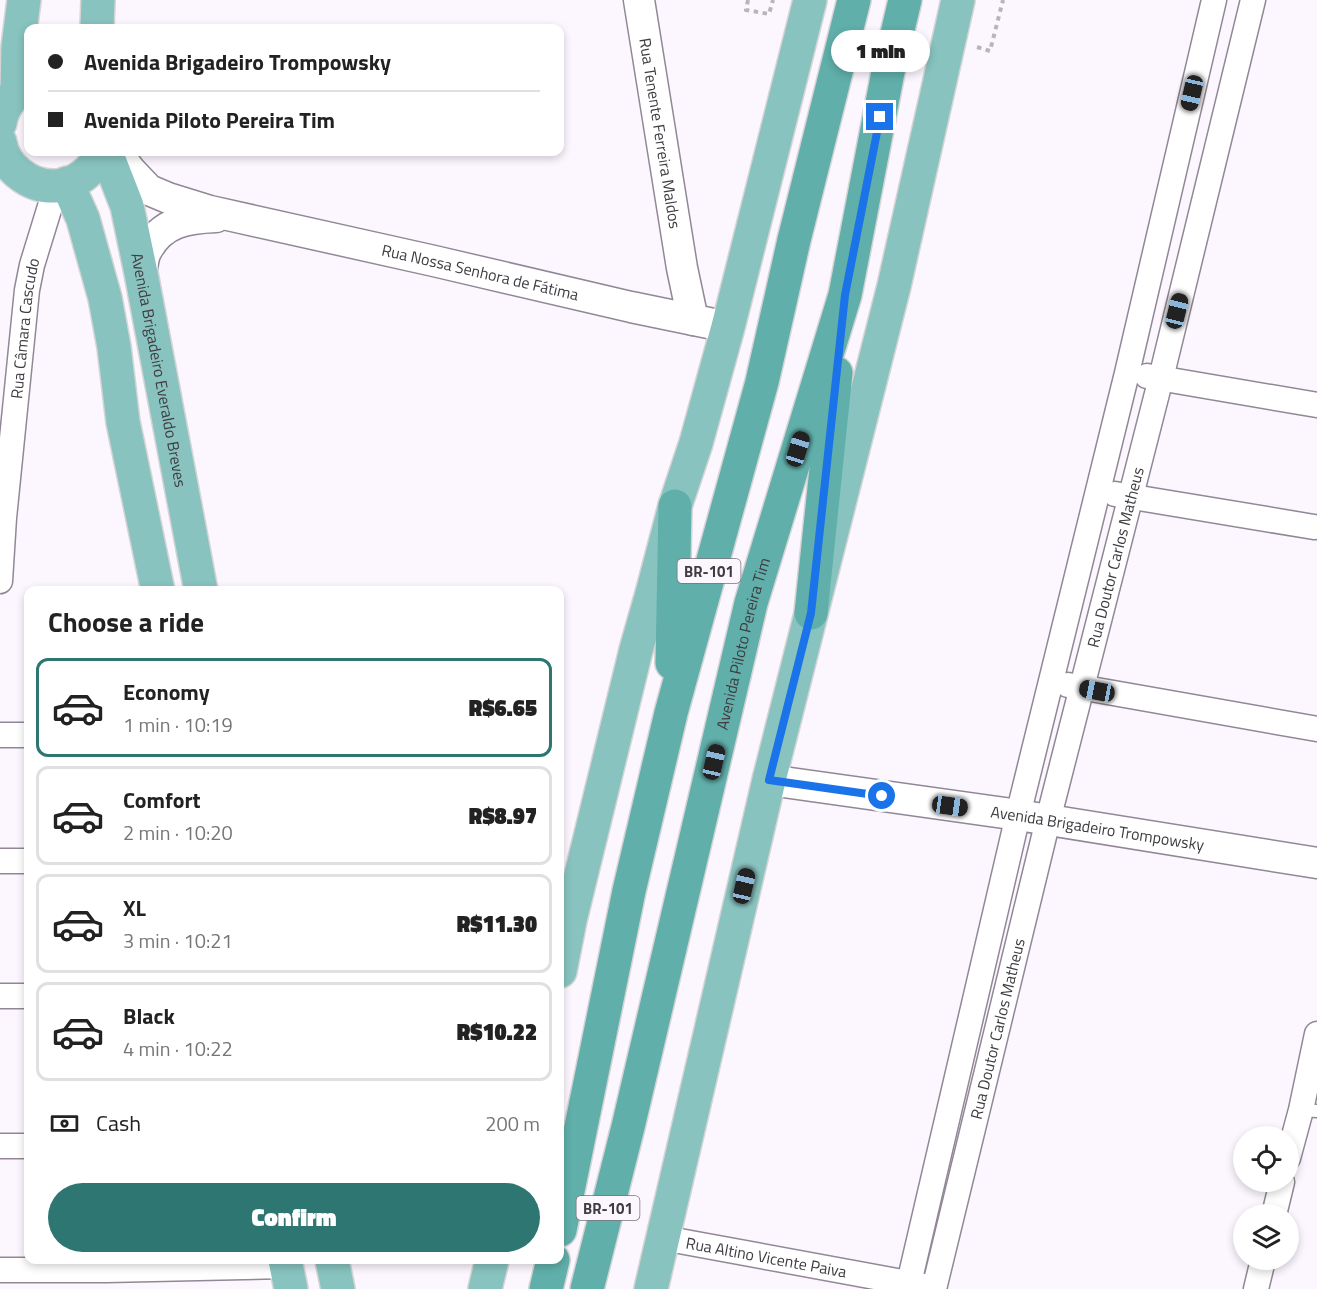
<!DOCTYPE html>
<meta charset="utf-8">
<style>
:root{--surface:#fff;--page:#f2f2f2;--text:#222;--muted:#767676;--line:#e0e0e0;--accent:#2d7671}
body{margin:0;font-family:"Titillium Web",sans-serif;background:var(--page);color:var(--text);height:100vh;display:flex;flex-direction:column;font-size:22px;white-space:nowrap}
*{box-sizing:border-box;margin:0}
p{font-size:20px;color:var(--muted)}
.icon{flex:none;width:33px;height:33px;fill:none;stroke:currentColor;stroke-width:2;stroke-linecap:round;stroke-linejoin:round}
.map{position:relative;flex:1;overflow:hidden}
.details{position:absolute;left:24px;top:586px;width:540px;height:678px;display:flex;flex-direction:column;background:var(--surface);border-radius:12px;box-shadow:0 3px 9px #0003}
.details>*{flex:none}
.banner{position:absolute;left:24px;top:24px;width:540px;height:132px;border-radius:12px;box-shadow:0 3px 9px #0003;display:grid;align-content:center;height:132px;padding:0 24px;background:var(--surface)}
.fabs{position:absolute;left:1233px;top:1126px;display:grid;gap:12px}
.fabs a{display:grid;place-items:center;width:66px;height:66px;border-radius:50%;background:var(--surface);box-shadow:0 3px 9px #0003;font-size:30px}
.end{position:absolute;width:27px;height:27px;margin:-14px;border:8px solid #1a73e8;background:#fff;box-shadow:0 0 0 3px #fff}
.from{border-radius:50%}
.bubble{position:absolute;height:42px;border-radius:21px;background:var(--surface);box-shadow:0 3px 9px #0003;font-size:20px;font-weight:800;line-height:42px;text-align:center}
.car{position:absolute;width:18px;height:36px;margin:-18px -9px;border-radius:8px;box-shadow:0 0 4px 2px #0007;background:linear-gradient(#222 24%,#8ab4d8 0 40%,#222 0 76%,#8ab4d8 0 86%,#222 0)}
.banner b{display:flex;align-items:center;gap:21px;height:57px;font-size:22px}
.banner b+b{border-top:2px solid var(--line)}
.banner i{width:15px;height:15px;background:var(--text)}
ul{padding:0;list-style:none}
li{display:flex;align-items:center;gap:18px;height:99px;margin:0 12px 9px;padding:0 12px;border:3px solid var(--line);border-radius:12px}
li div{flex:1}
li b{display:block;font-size:22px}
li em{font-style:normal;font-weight:800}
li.current{border-color:var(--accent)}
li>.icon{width:54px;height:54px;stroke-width:1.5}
h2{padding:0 24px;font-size:27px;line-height:72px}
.pay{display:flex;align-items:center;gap:15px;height:66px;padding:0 24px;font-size:22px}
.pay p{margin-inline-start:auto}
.primary-button{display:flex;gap:12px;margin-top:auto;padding:12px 24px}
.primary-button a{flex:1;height:69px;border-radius:36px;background:var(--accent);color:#fff;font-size:24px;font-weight:800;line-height:69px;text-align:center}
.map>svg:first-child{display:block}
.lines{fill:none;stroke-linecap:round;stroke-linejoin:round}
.service-casing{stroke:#918796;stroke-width:15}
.minor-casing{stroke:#918796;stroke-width:27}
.tertiary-casing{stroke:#918796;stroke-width:33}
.primary-casing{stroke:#d5d4d5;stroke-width:36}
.trunk-casing{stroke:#d5d4d5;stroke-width:36}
.path{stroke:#b9b4bb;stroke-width:4;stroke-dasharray:4.5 4.5;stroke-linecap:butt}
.service{stroke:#fff;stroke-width:12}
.minor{stroke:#fff;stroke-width:24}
.tertiary{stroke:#fff;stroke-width:30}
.primary{stroke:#88c3bf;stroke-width:33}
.trunk{stroke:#60afaa;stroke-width:33}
.route{stroke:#1a73e8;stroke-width:8}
.labels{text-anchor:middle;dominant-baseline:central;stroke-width:4.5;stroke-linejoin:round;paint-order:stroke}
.shield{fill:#fcf7fe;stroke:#78737a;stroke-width:1.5}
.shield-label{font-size:15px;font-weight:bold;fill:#3f3b41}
.street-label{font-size:16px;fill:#3f3b41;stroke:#fcf7fe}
</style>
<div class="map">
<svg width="1317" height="1289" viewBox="0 0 1317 1289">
<rect width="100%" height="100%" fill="#fcf7fe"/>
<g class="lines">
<g class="service-casing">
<path id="service" d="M1301,1110L1317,1111"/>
</g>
<g class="minor-casing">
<g id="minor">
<path d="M1147,376L1317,405"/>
<path d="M1115,494L1314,527"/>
<path id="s1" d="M0,581L4,518L27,290L32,265L56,187"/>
<path d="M1068,685L1317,729"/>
<path d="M0,735H28"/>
<path d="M0,861H28"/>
<path d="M0,996H28"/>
<path d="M0,1146H28"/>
<path d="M1288,1158L1301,1110L1317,1034"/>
<path d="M1274,1215L1282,1182"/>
<path id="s2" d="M663,1238L924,1286"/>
<path d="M0,1270H106L286,1266"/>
<path d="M910,1289L909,1283L1018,815L1127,373L1214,0"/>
<path id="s3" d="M934,1289L1048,820L1161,378L1253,0"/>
<path d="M1256,1289L1263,1260"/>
</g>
</g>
<g class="tertiary-casing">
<g id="tertiary">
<path id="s4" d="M639,0L682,268L693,320"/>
<path id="s5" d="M116,152L130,170L149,190L168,198L210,211L434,261L631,307L728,327"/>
<path d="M141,273C143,265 143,256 147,250C162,222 187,218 216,217"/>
<path id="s6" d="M769,780L1018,815L1317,863"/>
</g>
</g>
<g class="primary-casing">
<g id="primary">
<path d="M97,28L98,0"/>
<path d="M17,92L18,47L24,0"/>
<path d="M0,123C2,106 14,93 28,84"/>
<path d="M0,142C4,167 29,187 55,186C75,186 94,170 102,152"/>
<path id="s7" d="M106,152L127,206L141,273L201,591"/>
<path d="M67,183L83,219L105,298L114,347L123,422L158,591"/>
<path d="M560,971L570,920L636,650L653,590L675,506L696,443L728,327L810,0"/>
<path d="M285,1260L291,1289"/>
<path d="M332,1260L338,1289"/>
<path d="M485,1289L492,1260"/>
<path d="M651,1289L769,780L894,286L958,0"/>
</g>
</g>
<g class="trunk-casing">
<g id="trunk">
<path d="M811,613L836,373"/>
<path d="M672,663L675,506"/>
<path d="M560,1230L629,891L671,713L762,382L794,240L854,0"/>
<path d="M546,1289L553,1260"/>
<path id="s8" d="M587,1289L628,1127L751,603L845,295L888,72L905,0"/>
</g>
</g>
<g class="path">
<path d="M748,0L746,10L769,14L773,0"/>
<path d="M977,47L990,51L1003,0"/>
</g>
<use href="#service" class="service"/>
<use href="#minor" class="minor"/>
<use href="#tertiary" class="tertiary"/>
<use href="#primary" class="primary"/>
<use href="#trunk" class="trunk"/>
</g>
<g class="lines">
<path class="route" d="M880,117L845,295L811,613L769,780L882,796"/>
</g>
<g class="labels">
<g class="shield">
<rect x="677.5" y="559" width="63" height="24" rx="4.5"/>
<rect x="576.5" y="1196" width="63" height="24" rx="4.5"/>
</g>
<g class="shield-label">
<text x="709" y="571">BR-101</text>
<text x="608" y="1208">BR-101</text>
</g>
<g class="street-label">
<text stroke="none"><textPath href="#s4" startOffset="135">Rua Tenente Ferreira Maldos</textPath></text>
<text stroke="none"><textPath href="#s5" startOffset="392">Rua Nossa Senhora de Fátima</textPath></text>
<text stroke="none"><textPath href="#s1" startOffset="254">Rua Câmara Cascudo</textPath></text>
<text stroke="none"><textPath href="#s7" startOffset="225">Avenida Brigadeiro Everaldo Breves</textPath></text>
<text stroke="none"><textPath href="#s3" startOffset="754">Rua Doutor Carlos Matheus</textPath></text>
<text stroke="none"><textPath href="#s8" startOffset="664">Avenida Piloto Pereira Tim</textPath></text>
<text stroke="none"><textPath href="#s6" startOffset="332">Avenida Brigadeiro Trompowsky</textPath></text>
<text stroke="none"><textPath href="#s3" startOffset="268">Rua Doutor Carlos Matheus</textPath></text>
<text stroke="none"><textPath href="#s2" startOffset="105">Rua Altino Vicente Paiva</textPath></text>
</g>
</g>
</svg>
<div class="fabs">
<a><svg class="icon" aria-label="locate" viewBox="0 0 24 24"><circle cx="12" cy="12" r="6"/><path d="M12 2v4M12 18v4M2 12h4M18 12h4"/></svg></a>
<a><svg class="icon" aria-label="layers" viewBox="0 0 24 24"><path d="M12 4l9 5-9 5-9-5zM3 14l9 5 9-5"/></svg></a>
</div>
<i class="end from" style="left:882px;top:796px"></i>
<i class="end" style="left:880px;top:117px"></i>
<div class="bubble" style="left:831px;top:30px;width:99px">1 min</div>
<i class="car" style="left:1192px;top:93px;rotate:193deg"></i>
<i class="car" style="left:1177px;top:311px;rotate:14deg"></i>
<i class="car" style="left:798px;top:449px;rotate:17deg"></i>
<i class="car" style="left:1097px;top:691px;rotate:281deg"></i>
<i class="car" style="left:714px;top:762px;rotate:13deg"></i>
<i class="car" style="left:950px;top:806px;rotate:98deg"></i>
<i class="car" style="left:744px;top:886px;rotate:13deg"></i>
<div class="banner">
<b><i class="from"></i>Avenida Brigadeiro Trompowsky</b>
<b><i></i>Avenida Piloto Pereira Tim</b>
</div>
<section class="details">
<h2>Choose a ride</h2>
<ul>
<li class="current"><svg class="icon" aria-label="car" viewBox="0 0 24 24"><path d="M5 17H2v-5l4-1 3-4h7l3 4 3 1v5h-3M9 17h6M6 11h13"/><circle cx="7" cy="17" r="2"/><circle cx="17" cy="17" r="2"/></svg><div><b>Economy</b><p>1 min · 10:19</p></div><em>R$6.65</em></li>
<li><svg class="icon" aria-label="car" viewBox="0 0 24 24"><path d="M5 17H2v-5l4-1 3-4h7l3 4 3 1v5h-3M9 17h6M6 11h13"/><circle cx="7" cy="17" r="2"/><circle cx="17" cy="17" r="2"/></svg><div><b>Comfort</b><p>2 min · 10:20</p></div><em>R$8.97</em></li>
<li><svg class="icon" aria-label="car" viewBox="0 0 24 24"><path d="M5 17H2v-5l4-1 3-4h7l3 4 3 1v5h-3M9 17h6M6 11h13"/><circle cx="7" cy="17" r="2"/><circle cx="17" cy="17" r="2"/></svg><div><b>XL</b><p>3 min · 10:21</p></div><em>R$11.30</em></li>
<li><svg class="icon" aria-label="car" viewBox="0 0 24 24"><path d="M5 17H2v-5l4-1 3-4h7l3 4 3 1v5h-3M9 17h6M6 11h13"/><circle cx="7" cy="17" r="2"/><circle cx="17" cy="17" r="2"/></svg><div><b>Black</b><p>4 min · 10:22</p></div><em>R$10.22</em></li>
</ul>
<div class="pay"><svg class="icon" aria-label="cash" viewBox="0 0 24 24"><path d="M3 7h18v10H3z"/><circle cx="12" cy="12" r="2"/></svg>Cash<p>200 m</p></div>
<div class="primary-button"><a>Confirm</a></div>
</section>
</div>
